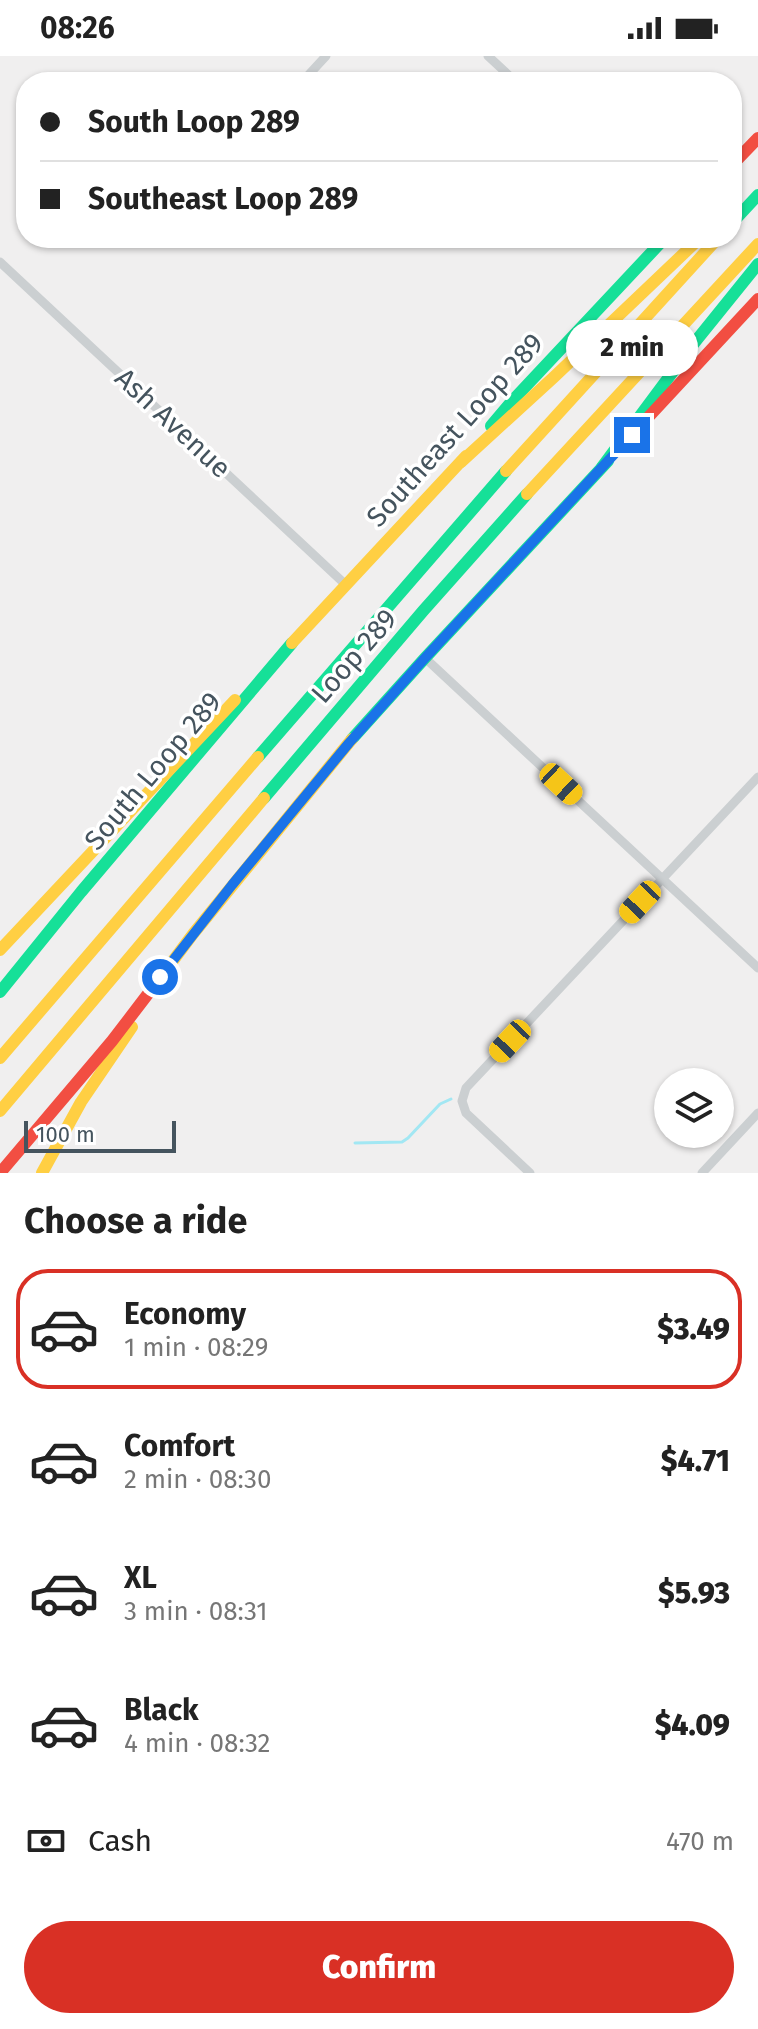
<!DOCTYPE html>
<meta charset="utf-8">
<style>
:root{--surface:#fff;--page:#f6f6f6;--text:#222;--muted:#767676;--line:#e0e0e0;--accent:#d93025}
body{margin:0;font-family:"Fira Sans",sans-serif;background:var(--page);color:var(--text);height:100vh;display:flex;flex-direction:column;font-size:30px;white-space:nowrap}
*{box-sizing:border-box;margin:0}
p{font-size:26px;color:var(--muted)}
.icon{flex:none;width:44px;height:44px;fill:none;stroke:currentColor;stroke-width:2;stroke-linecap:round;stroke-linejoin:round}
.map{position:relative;height:1117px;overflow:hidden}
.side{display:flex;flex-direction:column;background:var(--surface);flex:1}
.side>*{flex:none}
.guide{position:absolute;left:16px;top:16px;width:726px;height:176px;border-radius:32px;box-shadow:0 2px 6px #0004;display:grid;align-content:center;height:176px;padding:0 24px;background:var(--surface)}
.buttons{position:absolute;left:654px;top:1012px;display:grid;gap:16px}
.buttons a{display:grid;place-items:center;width:80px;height:80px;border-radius:50%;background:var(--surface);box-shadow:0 2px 6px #0004;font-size:40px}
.scale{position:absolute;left:24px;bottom:20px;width:152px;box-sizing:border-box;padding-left:8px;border:4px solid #45545e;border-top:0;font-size:22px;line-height:28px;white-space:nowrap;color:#45545e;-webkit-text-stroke:6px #fff;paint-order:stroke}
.end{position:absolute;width:36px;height:36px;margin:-18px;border:10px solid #1a73e8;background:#fff;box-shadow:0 0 0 4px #fff}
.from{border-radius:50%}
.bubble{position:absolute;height:56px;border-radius:28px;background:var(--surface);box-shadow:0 2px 6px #0004;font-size:26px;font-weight:800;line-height:56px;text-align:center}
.car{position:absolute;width:24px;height:48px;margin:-24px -12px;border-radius:10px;box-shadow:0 0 6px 2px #0007;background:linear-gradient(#f5c518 24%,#345 0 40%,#f5c518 0 76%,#345 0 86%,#f5c518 0)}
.guide b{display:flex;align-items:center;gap:28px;height:76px;font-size:30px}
.guide b+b{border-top:2px solid var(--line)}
.guide i{width:20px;height:20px;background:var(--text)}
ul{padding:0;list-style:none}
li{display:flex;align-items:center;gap:24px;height:120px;margin:0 16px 12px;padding:0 8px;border:4px solid transparent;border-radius:32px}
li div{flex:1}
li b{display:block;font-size:30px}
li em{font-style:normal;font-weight:800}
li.current{border-color:var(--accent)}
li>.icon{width:72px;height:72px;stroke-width:1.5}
h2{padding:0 24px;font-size:36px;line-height:96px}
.pay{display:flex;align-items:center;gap:20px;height:88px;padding:0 24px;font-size:30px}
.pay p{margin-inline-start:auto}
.button{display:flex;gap:16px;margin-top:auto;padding:16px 24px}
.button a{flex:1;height:92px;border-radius:48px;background:var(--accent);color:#fff;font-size:32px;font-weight:800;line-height:92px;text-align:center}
.status{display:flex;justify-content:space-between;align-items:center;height:56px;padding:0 40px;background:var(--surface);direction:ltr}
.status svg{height:22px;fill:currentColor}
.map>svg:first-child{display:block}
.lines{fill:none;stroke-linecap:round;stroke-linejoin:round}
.stream{stroke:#a2e7f3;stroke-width:3}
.street{stroke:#cbcfd1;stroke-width:9}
.fast{stroke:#16e098;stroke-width:12}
.slow{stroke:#ffcf43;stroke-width:12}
.jam{stroke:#f24e42;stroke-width:12}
.route{stroke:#1a73e8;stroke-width:10}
.labels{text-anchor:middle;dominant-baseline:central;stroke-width:7;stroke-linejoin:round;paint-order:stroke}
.street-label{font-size:28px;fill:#45545e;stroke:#fff}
</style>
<div class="status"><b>08:26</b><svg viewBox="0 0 49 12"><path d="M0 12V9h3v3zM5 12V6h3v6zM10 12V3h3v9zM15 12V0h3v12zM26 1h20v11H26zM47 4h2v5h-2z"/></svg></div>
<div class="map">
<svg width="758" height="1117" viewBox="0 0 758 1117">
<rect width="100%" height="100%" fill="#f0efef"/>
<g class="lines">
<path class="stream" d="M355,1087L402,1086L408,1082L440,1048L451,1043"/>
<g class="street">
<path d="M488,0L516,26"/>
<path d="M302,26L326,0"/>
<path d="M0,206L346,529"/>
<path d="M425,602L758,912"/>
<path d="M530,1117L466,1057L462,1045L466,1032L758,721"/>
<path d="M702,1117L758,1057"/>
</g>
<g class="fast">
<path d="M732,167L758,139"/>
<path d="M491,370L513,344L665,182"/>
<path d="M602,411L695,286L758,208"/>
<path d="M352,683L425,602L608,405"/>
<path d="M258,701L506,415"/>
<path d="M264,742L423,555L527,438"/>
<path d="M0,936L81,836L292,587"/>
</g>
<g class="slow">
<path d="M461,406L554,321L700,182"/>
<path d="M506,415L718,182"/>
<path d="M527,438L758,188"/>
<path d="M292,587L466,400"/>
<path d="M0,894L235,644"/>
<path d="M154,930L193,878L352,683"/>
<path d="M0,1002L258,701"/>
<path d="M0,1055L264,742"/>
<path d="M42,1117L81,1046L132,971"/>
</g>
<g class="jam">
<path d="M732,109L758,82"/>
<path d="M642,368L758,243"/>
<path d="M0,1117L112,985L154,930"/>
</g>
</g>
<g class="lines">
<path class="route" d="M160,921L232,829L349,687L425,602L632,379"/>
</g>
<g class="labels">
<g class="street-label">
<text transform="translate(173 367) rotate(43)">Ash Avenue</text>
<text transform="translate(455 374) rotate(-48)">Southeast Loop 289</text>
<text transform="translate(354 600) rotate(-49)">Loop 289</text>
<text transform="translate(153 715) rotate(-50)">South Loop 289</text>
</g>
</g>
</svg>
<div class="buttons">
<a><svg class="icon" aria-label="layers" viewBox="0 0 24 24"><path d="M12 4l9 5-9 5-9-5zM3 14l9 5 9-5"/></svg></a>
</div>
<div class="scale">100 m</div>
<i class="end from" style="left:160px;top:921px"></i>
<i class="end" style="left:632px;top:379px"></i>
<div class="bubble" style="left:566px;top:264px;width:132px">2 min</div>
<i class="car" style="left:561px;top:728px;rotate:133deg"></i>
<i class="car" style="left:640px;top:846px;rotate:223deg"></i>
<i class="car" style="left:510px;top:985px;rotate:223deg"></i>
<div class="guide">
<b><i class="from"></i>South Loop 289</b>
<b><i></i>Southeast Loop 289</b>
</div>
</div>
<section class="side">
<h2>Choose a ride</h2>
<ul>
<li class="current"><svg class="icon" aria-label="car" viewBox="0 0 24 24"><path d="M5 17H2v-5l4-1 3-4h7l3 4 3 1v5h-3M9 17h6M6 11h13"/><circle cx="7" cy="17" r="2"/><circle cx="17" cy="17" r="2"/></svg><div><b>Economy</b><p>1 min · 08:29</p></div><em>$3.49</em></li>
<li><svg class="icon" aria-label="car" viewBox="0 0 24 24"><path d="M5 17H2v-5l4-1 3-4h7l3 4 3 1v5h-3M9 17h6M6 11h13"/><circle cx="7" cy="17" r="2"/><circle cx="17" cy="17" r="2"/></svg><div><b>Comfort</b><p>2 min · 08:30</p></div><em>$4.71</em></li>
<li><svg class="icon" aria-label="car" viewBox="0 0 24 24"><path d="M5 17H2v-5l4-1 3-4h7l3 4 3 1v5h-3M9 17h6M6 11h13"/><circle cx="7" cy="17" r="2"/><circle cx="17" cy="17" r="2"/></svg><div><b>XL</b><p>3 min · 08:31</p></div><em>$5.93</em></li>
<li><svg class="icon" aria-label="car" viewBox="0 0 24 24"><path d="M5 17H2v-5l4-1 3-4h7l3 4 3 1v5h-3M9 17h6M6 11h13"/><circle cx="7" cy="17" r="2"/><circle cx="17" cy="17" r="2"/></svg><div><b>Black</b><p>4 min · 08:32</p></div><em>$4.09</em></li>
</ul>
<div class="pay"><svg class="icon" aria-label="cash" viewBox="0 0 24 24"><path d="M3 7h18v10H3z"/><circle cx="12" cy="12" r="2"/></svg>Cash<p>470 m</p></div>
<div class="button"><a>Confirm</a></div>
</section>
